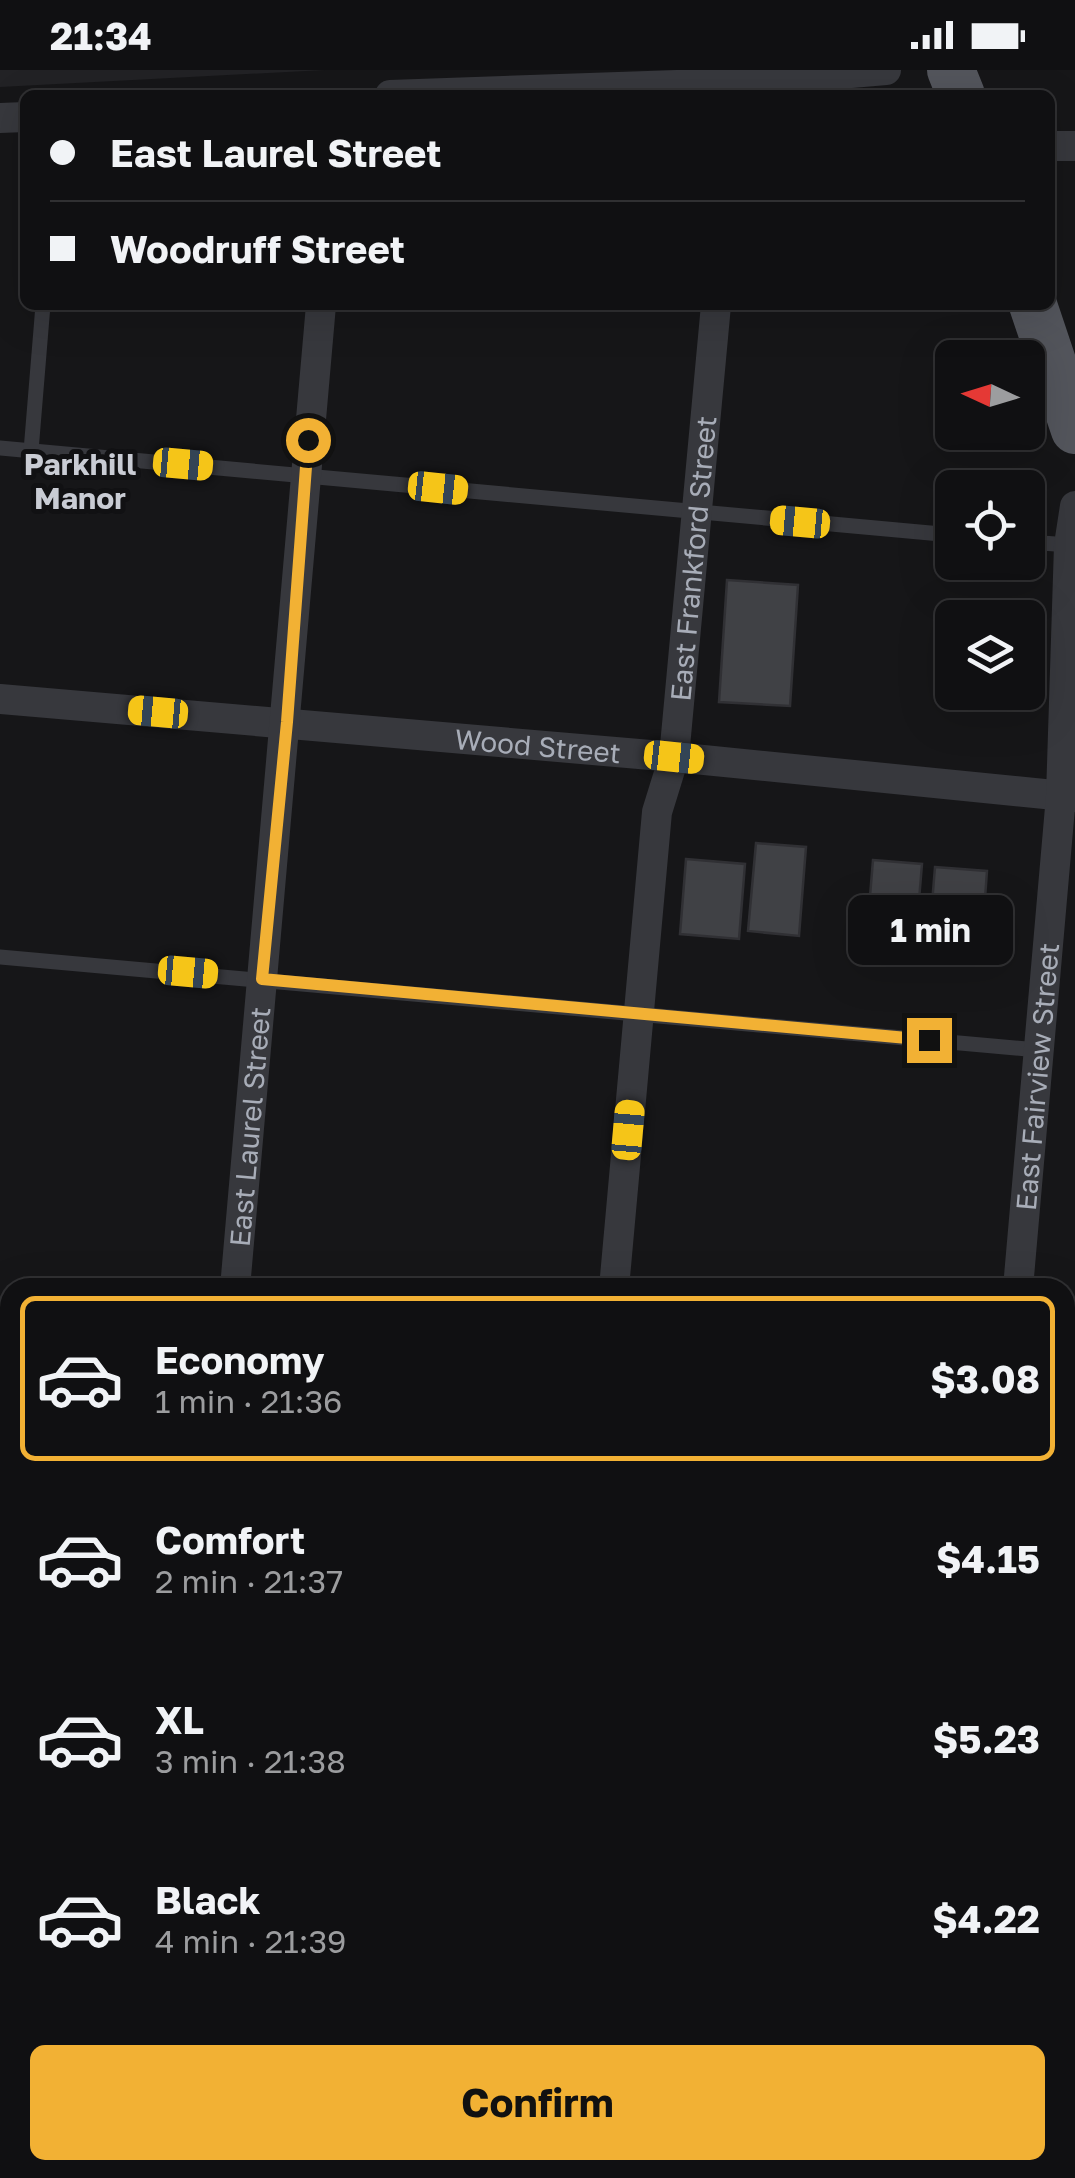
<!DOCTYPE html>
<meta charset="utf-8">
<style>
:root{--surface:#101012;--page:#19191b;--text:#f1f3f6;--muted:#9c9d9f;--line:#303032;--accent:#f2b134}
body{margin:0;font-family:"Golos Text",sans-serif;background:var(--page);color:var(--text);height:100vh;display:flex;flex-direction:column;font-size:38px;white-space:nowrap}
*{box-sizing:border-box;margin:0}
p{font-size:32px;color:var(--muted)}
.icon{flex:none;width:55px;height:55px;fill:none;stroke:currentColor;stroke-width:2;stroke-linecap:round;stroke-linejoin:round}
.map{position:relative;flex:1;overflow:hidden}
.side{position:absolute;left:0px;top:1208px;width:1075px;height:902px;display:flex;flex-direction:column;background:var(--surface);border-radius:30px 30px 0 0;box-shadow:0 10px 40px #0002,0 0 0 2px var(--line)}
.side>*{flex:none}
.hud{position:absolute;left:20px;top:20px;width:1035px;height:220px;border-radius:15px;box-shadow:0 10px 40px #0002,0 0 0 2px var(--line);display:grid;align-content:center;height:220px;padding:0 30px;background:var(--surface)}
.needle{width:65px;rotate:274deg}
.tools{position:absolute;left:935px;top:270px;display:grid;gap:20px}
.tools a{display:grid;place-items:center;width:110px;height:110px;border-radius:15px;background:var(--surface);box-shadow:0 10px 40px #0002,0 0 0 2px var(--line);font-size:50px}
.end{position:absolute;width:45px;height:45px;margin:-22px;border:12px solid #f2b134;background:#111;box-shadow:0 0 0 5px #111}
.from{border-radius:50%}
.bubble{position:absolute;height:70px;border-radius:15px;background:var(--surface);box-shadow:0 10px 40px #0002,0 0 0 2px var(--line);font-size:32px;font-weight:700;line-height:70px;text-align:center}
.car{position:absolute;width:30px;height:60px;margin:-30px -15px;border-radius:12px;box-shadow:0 0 8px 2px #0007;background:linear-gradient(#f5c518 24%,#345 0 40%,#f5c518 0 76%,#345 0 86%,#f5c518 0)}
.hud b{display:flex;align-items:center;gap:35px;height:95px;font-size:38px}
.hud b+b{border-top:2px solid var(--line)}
.hud i{width:25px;height:25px;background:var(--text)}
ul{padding:18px 0 0;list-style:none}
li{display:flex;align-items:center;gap:30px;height:165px;margin:0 20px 15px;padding:0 10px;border:5px solid transparent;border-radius:15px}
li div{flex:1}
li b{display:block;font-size:38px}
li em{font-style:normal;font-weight:700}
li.current{border-color:var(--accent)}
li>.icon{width:90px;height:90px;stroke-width:1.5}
.cta{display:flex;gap:20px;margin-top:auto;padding:20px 30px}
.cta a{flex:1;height:115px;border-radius:15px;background:var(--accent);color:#111;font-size:40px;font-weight:700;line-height:115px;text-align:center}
.status{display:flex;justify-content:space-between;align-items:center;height:70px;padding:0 50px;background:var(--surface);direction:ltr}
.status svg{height:28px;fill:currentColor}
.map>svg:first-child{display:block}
.built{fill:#222225}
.building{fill:#404145;stroke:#303034;stroke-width:2.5}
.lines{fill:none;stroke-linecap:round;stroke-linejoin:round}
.lane{stroke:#37383d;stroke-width:15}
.street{stroke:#37383d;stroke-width:30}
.primary{stroke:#53555c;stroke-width:48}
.route{stroke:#f2b134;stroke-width:12}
.labels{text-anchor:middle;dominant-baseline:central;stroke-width:10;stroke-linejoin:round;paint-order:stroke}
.street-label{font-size:28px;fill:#a8adb8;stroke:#111113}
.neighbourhood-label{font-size:30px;font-weight:bold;fill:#c9ccd4;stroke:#111113}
</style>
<div class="status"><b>21:34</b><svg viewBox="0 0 49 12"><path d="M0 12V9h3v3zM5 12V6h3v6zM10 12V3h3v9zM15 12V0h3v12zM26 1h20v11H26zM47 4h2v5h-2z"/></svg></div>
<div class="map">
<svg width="1075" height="2108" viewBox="0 0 1075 2108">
<rect width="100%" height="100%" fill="#161618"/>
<path class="built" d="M0,0H325L0,17Z"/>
<g class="building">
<path d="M727,510L798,515L790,636L719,632Z"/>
<path d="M756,773L806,777L799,866L748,861Z"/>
<path d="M686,789L745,794L739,869L680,864Z"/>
<path d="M873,790L922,794L915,879L866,874Z"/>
<path d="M935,797L987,801L981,885L928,882Z"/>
</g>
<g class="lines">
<g class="lane">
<path d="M0,378L952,465"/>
<path d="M31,381L43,235"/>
<path d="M1028,472L1069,475"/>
<path d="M0,887L1038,980"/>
<path d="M0,1368L10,1369"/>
<path d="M0,1873H10"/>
</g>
<g class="street">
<path d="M390,25L734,13L886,0"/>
<path d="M0,48L25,47"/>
<path d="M1050,76H1075"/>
<path id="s1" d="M0,629L674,687L1075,727"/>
<path id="s2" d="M235,1218L321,235"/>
<path id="s3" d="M614,1218L657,742L674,687L716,235"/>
<path id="s4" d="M1018,1218L1061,726L1069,475L1075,436"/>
<path d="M0,1620L10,1621"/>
<path d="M1065,1713L1075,1714"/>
<path d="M150,2108L151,2100"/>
<path d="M533,2108L534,2100"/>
<path d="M939,2108V2100"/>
</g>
<g class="primary">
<path d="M951,0L961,25"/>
<path d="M1033,235L1075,360"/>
</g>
</g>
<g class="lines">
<path class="route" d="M308,370L287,652L262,909L929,970"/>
</g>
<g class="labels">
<g class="street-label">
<text stroke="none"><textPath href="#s3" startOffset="735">East Frankford Street</textPath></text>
<text stroke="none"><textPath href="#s1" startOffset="540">Wood Street</textPath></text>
<text stroke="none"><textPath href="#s4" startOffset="212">East Fairview Street</textPath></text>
<text stroke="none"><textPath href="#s2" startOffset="162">East Laurel Street</textPath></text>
</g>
<g class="neighbourhood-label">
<text x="80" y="394">Parkhill<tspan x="80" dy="34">Manor</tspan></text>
</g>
</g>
</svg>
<div class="tools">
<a><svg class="needle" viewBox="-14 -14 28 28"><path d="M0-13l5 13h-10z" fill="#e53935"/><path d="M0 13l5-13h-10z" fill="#9c9d9f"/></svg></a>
<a><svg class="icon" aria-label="locate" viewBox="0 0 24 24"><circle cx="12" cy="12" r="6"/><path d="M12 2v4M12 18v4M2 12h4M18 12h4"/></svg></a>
<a><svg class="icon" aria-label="layers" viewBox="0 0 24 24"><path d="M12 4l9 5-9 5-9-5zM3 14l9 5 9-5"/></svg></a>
</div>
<i class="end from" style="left:308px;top:370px"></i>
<i class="end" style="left:929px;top:970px"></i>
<div class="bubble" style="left:848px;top:825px;width:165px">1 min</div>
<i class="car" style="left:183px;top:394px;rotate:95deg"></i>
<i class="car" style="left:438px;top:418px;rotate:96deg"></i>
<i class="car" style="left:800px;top:452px;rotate:275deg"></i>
<i class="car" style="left:158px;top:642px;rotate:275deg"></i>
<i class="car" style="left:674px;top:687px;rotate:96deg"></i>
<i class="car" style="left:188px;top:902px;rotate:95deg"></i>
<i class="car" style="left:628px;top:1060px;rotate:5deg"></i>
<div class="hud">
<b><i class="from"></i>East Laurel Street</b>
<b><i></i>Woodruff Street</b>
</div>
<section class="side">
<ul>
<li class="current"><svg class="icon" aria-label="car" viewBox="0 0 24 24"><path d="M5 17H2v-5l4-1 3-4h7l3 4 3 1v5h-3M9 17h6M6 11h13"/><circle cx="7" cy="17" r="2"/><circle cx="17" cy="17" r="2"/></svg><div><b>Economy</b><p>1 min · 21:36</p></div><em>$3.08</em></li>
<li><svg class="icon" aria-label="car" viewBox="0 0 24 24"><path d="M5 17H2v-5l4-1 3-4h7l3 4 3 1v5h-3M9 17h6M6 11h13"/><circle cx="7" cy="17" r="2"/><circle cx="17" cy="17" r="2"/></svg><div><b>Comfort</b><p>2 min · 21:37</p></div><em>$4.15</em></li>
<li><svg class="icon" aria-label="car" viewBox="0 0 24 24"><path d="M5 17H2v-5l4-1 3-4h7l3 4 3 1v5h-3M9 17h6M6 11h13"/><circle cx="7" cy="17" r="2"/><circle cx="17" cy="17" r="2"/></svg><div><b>XL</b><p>3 min · 21:38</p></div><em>$5.23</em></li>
<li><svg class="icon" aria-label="car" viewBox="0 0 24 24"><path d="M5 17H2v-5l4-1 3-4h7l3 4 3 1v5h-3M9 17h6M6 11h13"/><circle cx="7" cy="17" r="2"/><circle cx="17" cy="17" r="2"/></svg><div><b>Black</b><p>4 min · 21:39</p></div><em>$4.22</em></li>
</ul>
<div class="cta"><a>Confirm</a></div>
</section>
</div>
